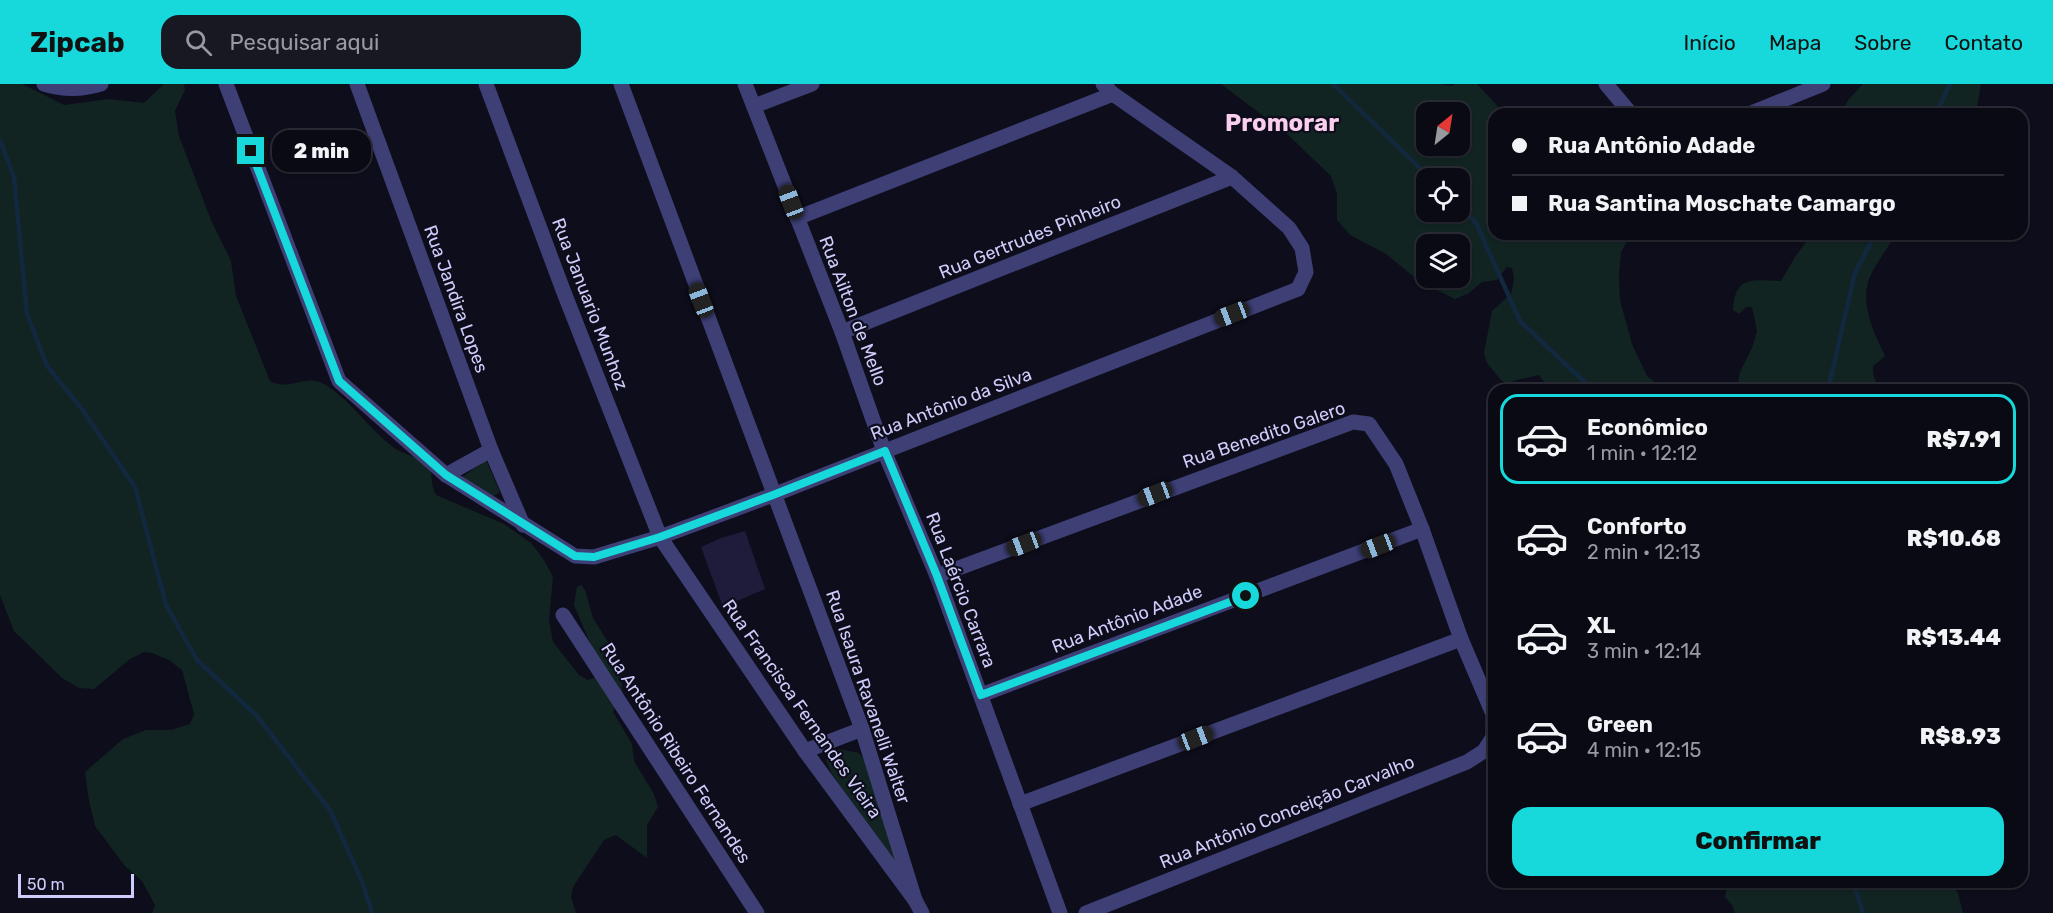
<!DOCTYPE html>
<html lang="pt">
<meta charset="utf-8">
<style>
:root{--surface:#0a0a14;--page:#181822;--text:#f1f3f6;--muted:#999aa0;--line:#2a2b34;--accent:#17d8db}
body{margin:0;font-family:Rubik,sans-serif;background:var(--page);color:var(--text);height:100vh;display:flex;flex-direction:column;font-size:22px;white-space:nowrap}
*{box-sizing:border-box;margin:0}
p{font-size:20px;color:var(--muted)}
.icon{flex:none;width:33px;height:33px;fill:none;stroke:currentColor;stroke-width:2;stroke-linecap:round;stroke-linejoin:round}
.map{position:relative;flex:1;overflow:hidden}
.panel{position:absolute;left:1488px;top:300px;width:540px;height:504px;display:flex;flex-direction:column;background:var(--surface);border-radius:18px;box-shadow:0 2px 4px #0004,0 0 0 2px var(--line)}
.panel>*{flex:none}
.guide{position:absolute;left:1488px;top:24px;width:540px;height:132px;border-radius:18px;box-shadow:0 2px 4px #0004,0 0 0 2px var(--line);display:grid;align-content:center;height:132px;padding:0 24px;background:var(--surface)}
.needle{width:39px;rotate:30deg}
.fabs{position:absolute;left:1416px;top:18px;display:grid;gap:12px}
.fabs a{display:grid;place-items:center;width:54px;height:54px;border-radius:12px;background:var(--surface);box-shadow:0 2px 4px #0004,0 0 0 2px var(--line);font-size:30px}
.scale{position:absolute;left:18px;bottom:15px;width:116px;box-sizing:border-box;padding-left:6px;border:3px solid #ceccfa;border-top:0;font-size:16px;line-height:21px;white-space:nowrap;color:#ceccfa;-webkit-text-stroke:4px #0e0d1b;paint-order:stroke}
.end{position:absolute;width:27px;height:27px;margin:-14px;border:8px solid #17d8db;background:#111;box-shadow:0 0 0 3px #111}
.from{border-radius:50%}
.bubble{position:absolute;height:42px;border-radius:18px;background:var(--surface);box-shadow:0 2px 4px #0004,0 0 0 2px var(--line);font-size:20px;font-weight:800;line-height:42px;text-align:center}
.car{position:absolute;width:18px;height:36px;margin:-18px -9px;border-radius:8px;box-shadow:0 0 4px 2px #0007;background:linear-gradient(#222 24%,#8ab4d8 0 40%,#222 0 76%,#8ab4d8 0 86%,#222 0)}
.guide b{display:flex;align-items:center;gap:21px;height:57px;font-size:22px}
.guide b+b{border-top:2px solid var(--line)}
.guide i{width:15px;height:15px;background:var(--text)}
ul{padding:10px 0 0;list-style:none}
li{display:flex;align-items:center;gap:18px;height:90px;margin:0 12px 9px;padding:0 12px;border:3px solid transparent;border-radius:18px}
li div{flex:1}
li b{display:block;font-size:22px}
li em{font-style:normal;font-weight:800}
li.active{border-color:var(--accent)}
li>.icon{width:54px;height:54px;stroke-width:1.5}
.cta{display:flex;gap:12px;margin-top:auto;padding:12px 24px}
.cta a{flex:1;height:69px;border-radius:18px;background:var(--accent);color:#111;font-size:24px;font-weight:800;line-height:69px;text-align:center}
header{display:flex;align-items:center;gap:36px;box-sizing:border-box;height:84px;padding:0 30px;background:var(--accent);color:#111}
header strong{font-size:28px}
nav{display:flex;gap:33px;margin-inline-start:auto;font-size:21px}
.search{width:420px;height:54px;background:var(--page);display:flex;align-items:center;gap:15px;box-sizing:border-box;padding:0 21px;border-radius:18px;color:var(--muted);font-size:22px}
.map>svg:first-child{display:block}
.green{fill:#112422;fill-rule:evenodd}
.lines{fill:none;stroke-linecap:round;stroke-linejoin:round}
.stream{stroke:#12283f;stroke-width:4.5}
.building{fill:#1f1b3a}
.minor{stroke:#3d3f75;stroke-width:15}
.route{stroke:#17d8db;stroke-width:8}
.labels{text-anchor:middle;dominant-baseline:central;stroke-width:4.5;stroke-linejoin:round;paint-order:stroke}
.street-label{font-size:18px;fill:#ceccfa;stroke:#0e0d1b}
.district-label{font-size:24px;font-weight:bold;fill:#faceee;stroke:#0e0d1b}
</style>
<header>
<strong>Zipcab</strong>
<div class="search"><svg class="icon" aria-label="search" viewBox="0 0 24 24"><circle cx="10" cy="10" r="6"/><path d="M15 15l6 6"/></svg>Pesquisar aqui</div>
<nav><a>Início</a><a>Mapa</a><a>Sobre</a><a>Contato</a></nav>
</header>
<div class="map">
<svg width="2053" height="829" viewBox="0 0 2053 829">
<rect width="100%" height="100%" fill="#0e0d1b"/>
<g class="green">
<path d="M0,0H22L64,21L109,15L144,19L164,0H184L185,6L175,27L179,52L211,136L231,177L236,212L270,297C291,308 305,289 324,300C351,316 368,344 393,363C402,370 417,373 428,378C433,389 430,400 436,411L504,440L531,459L544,476L553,493L549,536L553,558L579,591L588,596L596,593L601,584L574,521L577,503L581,501L585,506L593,534L608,558L622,594V608L613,628L632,660L634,677L654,710L658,723L647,741V774L616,751L604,756L573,803L571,813L576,829H152L155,821L142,797L125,782L95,742L89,717L85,688L123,655L146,646H171L190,640L194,630L182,586L169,576L152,569L144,568L130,575L94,605L79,604L62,594L14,547L0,511Z"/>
<path d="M1221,0H1438L1452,2L1455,0H1477L1505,30H1494V150H1631L1621,168L1619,191L1620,216L1632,260L1647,292L1665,306H1550L1539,291L1513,297L1510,301L1501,296L1487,279L1484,269L1492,227L1511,210L1514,195L1512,184L1507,183L1497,196L1482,198L1469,209L1455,215L1419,197L1386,170L1350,151L1337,136V110L1331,92L1286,49ZM1460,28V62H1426V28ZM1426,94H1460V128H1426ZM1460,160V194H1426V160Z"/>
<path d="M1863,0H1981L1976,30H1840L1849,15Z"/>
<path d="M1812,150H1896C1888,164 1875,180 1869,195C1860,222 1874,248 1885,272L1873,282V289L1878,306H1737L1740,288L1752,264L1757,247L1752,223H1746L1739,230L1733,226C1735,191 1752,196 1781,197L1795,173Z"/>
<path d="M486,376L500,408L490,414L461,394Z"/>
<path d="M839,665L859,669L864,676L900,773L889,780L831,688L826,676L829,671Z"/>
<path d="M1728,798H1949L1958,809L1963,829H1735L1732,821L1725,813Z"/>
</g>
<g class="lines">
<g class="stream">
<path d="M1333,0L1430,94"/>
<path d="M1936,30L1950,0"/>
<path d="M0,56L14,93L27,230L47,282L81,324L135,403L166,521L197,576L256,631L330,726L363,800L372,829"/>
<path d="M1460,123L1476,139L1520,237L1593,306"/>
<path d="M1828,306L1855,189L1875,150"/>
<path d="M1853,798L1863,829"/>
</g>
</g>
<path class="building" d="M745,447L765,505L723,523L701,463L721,454Z"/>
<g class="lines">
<g class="minor">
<path d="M44,0C63,6 81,6 101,0"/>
<path d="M226,0L339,297L446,391L575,472L594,473L660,453L773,411L1298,205L1306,188L1302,164L1289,144L1232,93L1113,10L1103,0"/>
<path d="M357,0L491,366L523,441"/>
<path d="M486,0L563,206L660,453L805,667L915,816"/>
<path d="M621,0L862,645L915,816L922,829"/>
<path d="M745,0L842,248L884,367L937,492L1060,829"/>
<path d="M1606,0L1631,30"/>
<path d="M754,22L812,0"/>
<path d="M1749,30L1823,0"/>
<path d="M797,134L1113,10"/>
<path d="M842,248L1232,93"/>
<path d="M446,391L491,366"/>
<path d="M937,492L1353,338L1369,340L1396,380L1422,445L1461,555L1493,630V653L1484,667L1467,678L1086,829"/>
<path d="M563,531L757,829"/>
<path d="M981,611L1422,445"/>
<path d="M805,667L862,645"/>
<path d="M1020,720L1461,555"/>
</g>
</g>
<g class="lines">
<path class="route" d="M251,67L339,297L446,391L575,472L594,473L660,453L773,411L885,367L937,492L981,611L1246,512"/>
</g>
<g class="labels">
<g class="street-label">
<text transform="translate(1030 153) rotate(-22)">Rua Gertrudes Pinheiro</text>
<text transform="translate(456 215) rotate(70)">Rua Jandira Lopes</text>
<text transform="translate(590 220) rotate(69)">Rua Januario Munhoz</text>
<text transform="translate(853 227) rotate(69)">Rua Ailton de Mello</text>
<text transform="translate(951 320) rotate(-21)">Rua Antônio da Silva</text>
<text transform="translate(1264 351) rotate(-19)">Rua Benedito Galero</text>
<text transform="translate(961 506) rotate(69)">Rua Laércio Carrara</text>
<text transform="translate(1127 535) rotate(-21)">Rua Antônio Adade</text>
<text transform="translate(868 613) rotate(71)">Rua Isaura Ravanelli Walter</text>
<text transform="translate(802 625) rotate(55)">Rua Francisca Fernandes Vieira</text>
<text transform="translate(676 669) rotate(57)">Rua Antônio Ribeiro Fernandes</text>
<text transform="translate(1287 728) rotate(-22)">Rua Antônio Conceição Carvalho</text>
</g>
<g class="district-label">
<text x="1282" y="39">Promorar</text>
</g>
</g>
</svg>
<div class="fabs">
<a><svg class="needle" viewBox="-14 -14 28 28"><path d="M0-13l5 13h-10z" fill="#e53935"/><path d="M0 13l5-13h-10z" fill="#999aa0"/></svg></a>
<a><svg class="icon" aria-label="locate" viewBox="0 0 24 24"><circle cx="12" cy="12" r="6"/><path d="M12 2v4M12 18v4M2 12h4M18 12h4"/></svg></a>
<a><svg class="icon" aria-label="layers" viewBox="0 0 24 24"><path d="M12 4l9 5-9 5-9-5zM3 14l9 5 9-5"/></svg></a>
</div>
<div class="scale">50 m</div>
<i class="end from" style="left:1246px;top:512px"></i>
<i class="end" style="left:251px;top:67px"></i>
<div class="bubble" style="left:272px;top:46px;width:99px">2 min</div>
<i class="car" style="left:791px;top:118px;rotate:339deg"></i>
<i class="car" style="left:701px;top:216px;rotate:339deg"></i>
<i class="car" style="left:1232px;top:230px;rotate:249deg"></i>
<i class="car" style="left:1155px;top:410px;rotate:249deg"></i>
<i class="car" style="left:1024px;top:460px;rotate:249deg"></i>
<i class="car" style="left:1378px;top:462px;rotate:249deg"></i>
<i class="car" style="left:1196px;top:654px;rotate:69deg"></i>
<div class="guide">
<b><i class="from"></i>Rua Antônio Adade</b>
<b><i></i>Rua Santina Moschate Camargo</b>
</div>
<section class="panel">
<ul>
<li class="active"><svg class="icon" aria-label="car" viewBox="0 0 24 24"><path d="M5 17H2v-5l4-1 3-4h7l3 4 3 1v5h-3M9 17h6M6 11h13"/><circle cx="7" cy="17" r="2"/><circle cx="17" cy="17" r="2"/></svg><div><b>Econômico</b><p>1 min · 12:12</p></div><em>R$7.91</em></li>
<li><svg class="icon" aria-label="car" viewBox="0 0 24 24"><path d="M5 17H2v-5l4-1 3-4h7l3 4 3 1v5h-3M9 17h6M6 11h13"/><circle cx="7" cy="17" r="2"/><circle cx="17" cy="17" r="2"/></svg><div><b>Conforto</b><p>2 min · 12:13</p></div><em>R$10.68</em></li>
<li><svg class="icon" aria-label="car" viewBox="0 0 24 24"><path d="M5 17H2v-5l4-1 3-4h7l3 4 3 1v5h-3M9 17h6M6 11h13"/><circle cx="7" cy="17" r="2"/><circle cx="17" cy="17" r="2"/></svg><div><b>XL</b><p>3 min · 12:14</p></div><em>R$13.44</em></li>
<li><svg class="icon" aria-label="car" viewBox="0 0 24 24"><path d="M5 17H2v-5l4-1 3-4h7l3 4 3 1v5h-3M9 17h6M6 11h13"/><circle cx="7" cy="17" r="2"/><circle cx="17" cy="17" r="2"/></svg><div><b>Green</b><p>4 min · 12:15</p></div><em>R$8.93</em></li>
</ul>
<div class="cta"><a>Confirmar</a></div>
</section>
</div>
